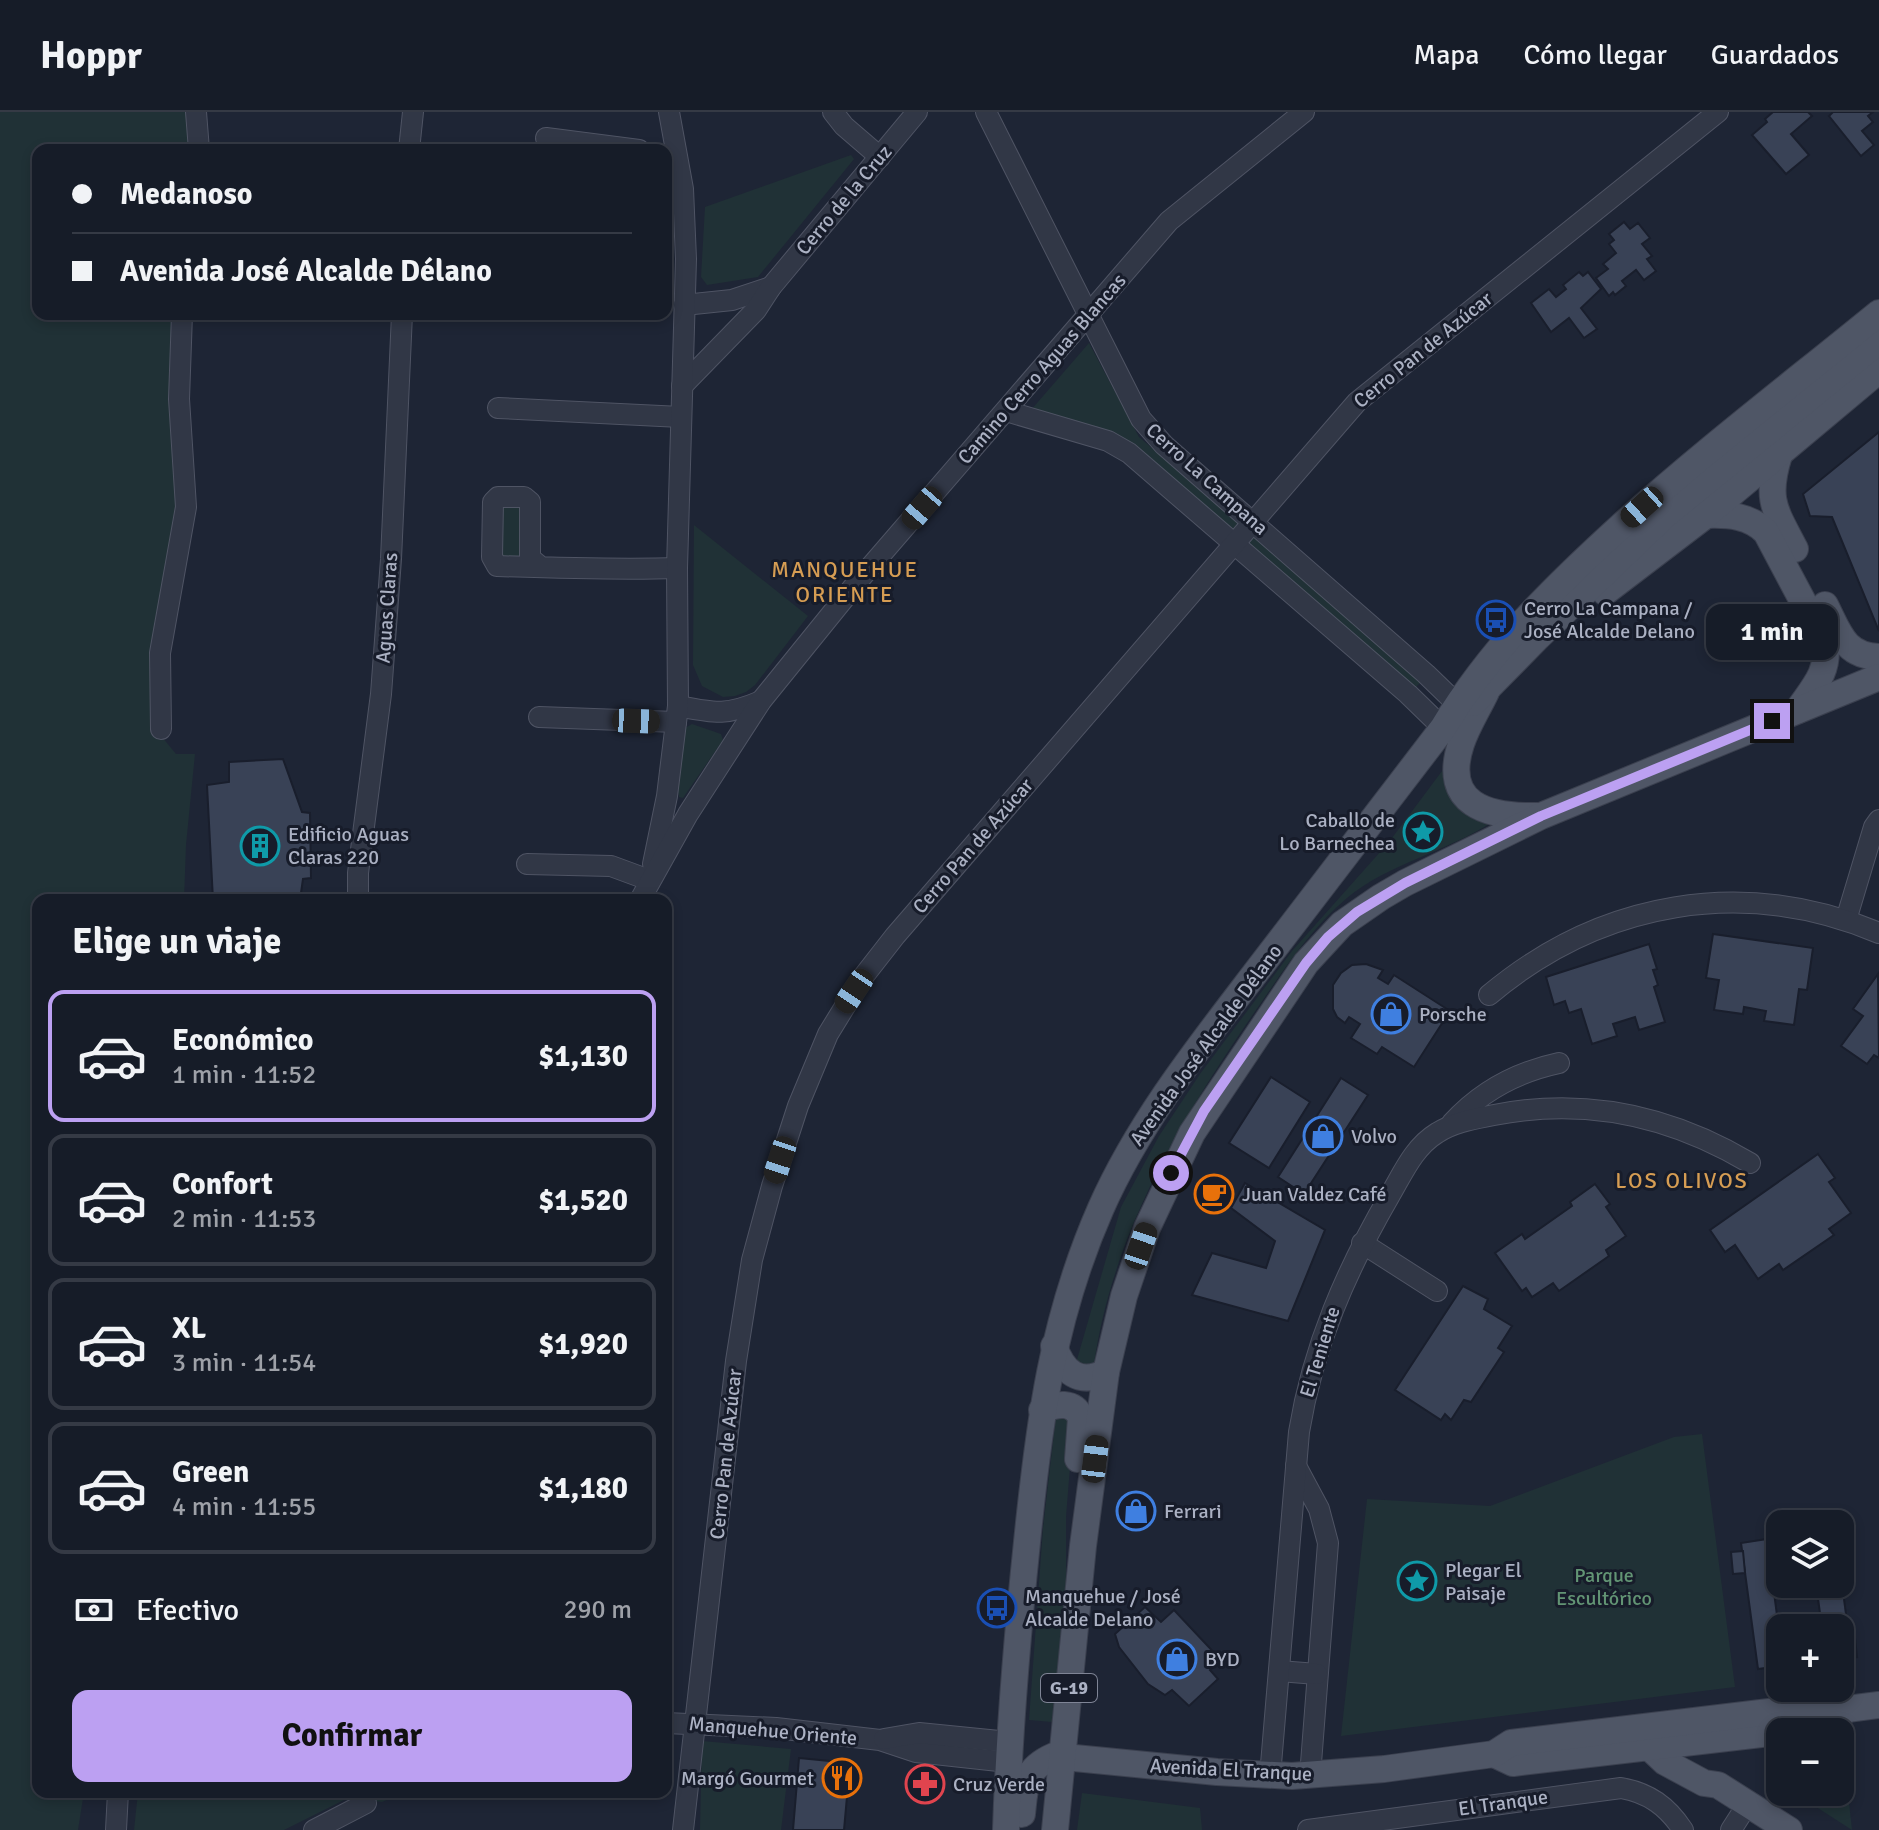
<!DOCTYPE html>
<html lang="es">
<meta charset="utf-8">
<style>
:root{--surface:#161c28;--page:#1f2530;--text:#f1f3f6;--muted:#9ea1a8;--line:#353a45;--accent:#bca0f2}
body{margin:0;font-family:Signika,sans-serif;background:var(--page);color:var(--text);height:100vh;display:flex;flex-direction:column;font-size:30px;white-space:nowrap}
*{box-sizing:border-box;margin:0}
p{font-size:26px;color:var(--muted)}
.icon{flex:none;width:44px;height:44px;fill:none;stroke:currentColor;stroke-width:2;stroke-linecap:round;stroke-linejoin:round}
.map{position:relative;flex:1;overflow:hidden}
.drawer{position:absolute;left:32px;top:782px;width:640px;height:904px;display:flex;flex-direction:column;background:var(--surface);border-radius:16px;box-shadow:0 4px 12px #0003,0 0 0 2px var(--line)}
.drawer>*{flex:none}
.guide{position:absolute;left:32px;top:32px;width:640px;height:176px;border-radius:16px;box-shadow:0 4px 12px #0003,0 0 0 2px var(--line);display:grid;align-content:center;height:176px;padding:0 40px;background:var(--surface)}
.fabs{position:absolute;left:1766px;top:1398px;display:grid;gap:16px}
.fabs a{display:grid;place-items:center;width:88px;height:88px;border-radius:16px;background:var(--surface);box-shadow:0 4px 12px #0003,0 0 0 2px var(--line);font-size:40px}
.end{position:absolute;width:36px;height:36px;margin:-18px;border:10px solid #bca0f2;background:#111;box-shadow:0 0 0 4px #111}
.from{border-radius:50%}
.bubble{position:absolute;height:56px;border-radius:16px;background:var(--surface);box-shadow:0 4px 12px #0003,0 0 0 2px var(--line);font-size:26px;font-weight:700;line-height:56px;text-align:center}
.car{position:absolute;width:24px;height:48px;margin:-24px -12px;border-radius:10px;box-shadow:0 0 6px 2px #0007;background:linear-gradient(#222 24%,#8ab4d8 0 40%,#222 0 76%,#8ab4d8 0 86%,#222 0)}
.guide b{display:flex;align-items:center;gap:28px;height:76px;font-size:30px}
.guide b+b{border-top:2px solid var(--line)}
.guide i{width:20px;height:20px;background:var(--text)}
ul{padding:0;list-style:none}
li{display:flex;align-items:center;gap:24px;height:132px;margin:0 16px 12px;padding:0 24px;border:4px solid var(--line);border-radius:16px}
li div{flex:1}
li b{display:block;font-size:30px}
li em{font-style:normal;font-weight:700}
li.selected{border-color:var(--accent)}
li>.icon{width:72px;height:72px;stroke-width:1.5}
h2{padding:0 40px;font-size:36px;line-height:96px}
.pay{display:flex;align-items:center;gap:20px;height:88px;padding:0 40px;font-size:30px}
.pay p{margin-inline-start:auto}
.button{display:flex;gap:16px;margin-top:auto;padding:16px 40px}
.button a{flex:1;height:92px;border-radius:16px;background:var(--accent);color:#111;font-size:32px;font-weight:700;line-height:92px;text-align:center}
header{display:flex;align-items:center;gap:48px;box-sizing:border-box;height:112px;padding:0 40px;background:var(--surface);border-bottom:2px solid var(--line)}
header strong{font-size:38px}
nav{display:flex;gap:44px;margin-inline-start:auto;font-size:28px}
.map>svg:first-child{display:block}
.green{fill:#203136}
.building{fill:#394256;stroke:#191e2c;stroke-width:2}
.lines{fill:none;stroke-linecap:round;stroke-linejoin:round}
.minor-casing{stroke:#4f5464;stroke-width:22}
.major-casing{stroke:#3b404f;stroke-width:28}
.minor{stroke:#313746;stroke-width:20}
.major{stroke:#4f5666;stroke-width:26}
.route{stroke:#bca0f2;stroke-width:10}
.labels{text-anchor:middle;dominant-baseline:central;stroke-width:6;stroke-linejoin:round;paint-order:stroke}
.shield{fill:#171c2a;stroke:#7f8495;stroke-width:2}
.shield-label{font-size:18px;font-weight:bold;fill:#abb1c3}
.street-label{font-size:20px;fill:#abb1c3;stroke:#171c2a}
.poi-label{font-size:20px;fill:#abb1c3;stroke:#171c2a;text-anchor:start}
.park-label{font-size:20px;fill:#629474;stroke:#171c2a}
.neighbourhood-label{font-size:22px;letter-spacing:2px;fill:#d69d53;stroke:#171c2a}
</style>
<header>
<strong>Hoppr</strong>
<nav><a>Mapa</a><a>Cómo llegar</a><a>Guardados</a></nav>
</header>
<div class="map">
<svg width="1879" height="1718" viewBox="0 0 1879 1718">
<rect width="100%" height="100%" fill="#1e2535"/>
<g class="green">
<path d="M0,0H193L196,38H38V202H178L180,395L157,619L176,642H195L186,733L184,788H38V1680H84L78,1718H0Z"/>
<path d="M851,43L854,47L758,165L707,173L701,165L705,95Z"/>
<path d="M1089,231L1139,325L1423,568L1414,577L1135,332L1031,298Z"/>
<path d="M521,389L524,445L499,449L498,392Z"/>
<path d="M694,413L808,504L755,573L746,580L735,584L723,585L702,574L693,553Z"/>
<path d="M692,612L721,622L723,628L683,686L679,685L678,680L685,616Z"/>
<path d="M1445,655L1492,710C1447,740 1389,751 1347,786C1310,817 1283,859 1256,898C1182,1005 1112,1122 1094,1253L1076,1251L1121,1095L1159,1024L1200,962L1292,839L1389,730Z"/>
<path d="M1056,1304L1074,1306L1066,1405V1476L1052,1610L1029,1608L1043,1416Z"/>
<path d="M1702,1322L1735,1575L1341,1624L1367,1387L1490,1394L1674,1325Z"/>
<path d="M702,1629L791,1637L781,1718H700Z"/>
<path d="M1843,1634L1852,1718L1793,1680H1840V1635Z"/>
<path d="M138,1680H406L382,1690L348,1686L284,1718H134Z"/>
<path d="M1082,1681L1200,1696L1202,1718H1077Z"/>
</g>
<g class="building">
<path d="M1773,0H1808L1812,4L1791,22L1809,43L1786,62L1752,23L1767,10L1765,7Z"/>
<path d="M1833,0H1873L1868,4L1873,10L1862,19L1874,33L1861,44L1829,4Z"/>
<path d="M1624,110L1630,117L1638,111L1650,126L1642,132L1652,144L1647,147L1656,159L1644,168L1636,158L1622,169L1626,174L1615,183L1613,180L1609,184L1596,166L1608,157L1603,152L1616,141L1609,132L1614,128L1609,122Z"/>
<path d="M1579,160L1583,164L1588,160L1601,177L1581,196L1597,217L1584,226L1569,206L1551,220L1531,191L1549,177L1556,185L1566,177L1563,173Z"/>
<path d="M1879,320V519L1832,405L1810,404L1803,382Z"/>
<path d="M283,647L302,700L310,701L311,766L303,767L300,788H213L207,673L229,670V650Z"/>
<path d="M1713,822L1813,836L1807,878L1799,877L1794,913L1764,909L1766,899L1744,895L1743,902L1714,898L1719,868L1706,866Z"/>
<path d="M1649,832L1657,857L1653,858L1658,873L1654,875L1665,910L1639,918L1635,905L1613,912L1617,924L1592,932L1581,897L1569,901L1565,889L1554,893L1546,865Z"/>
<path d="M1366,852L1383,858L1378,866L1388,872L1394,863L1450,899L1414,955L1382,935L1377,942L1351,926L1360,912L1349,905L1345,911L1337,905L1333,897V873L1341,861L1352,853Z"/>
<path d="M1878,862L1879,946L1874,943L1867,952L1841,934L1863,904L1853,897Z"/>
<path d="M1271,965L1310,990L1269,1056L1229,1031Z"/>
<path d="M1341,966L1368,983L1304,1082L1278,1065Z"/>
<path d="M1818,1042L1835,1066L1829,1070L1851,1101L1829,1117L1834,1123L1783,1158L1779,1152L1758,1167L1735,1133L1725,1140L1710,1118Z"/>
<path d="M1245,1071L1325,1118L1288,1209L1192,1183L1212,1141L1266,1156L1275,1129L1231,1096Z"/>
<path d="M1595,1072L1610,1092L1606,1095L1626,1124L1606,1138L1609,1144L1559,1179L1553,1171L1532,1185L1526,1176L1522,1179L1495,1141L1522,1122L1525,1127L1572,1094L1570,1090Z"/>
<path d="M1463,1174L1488,1187L1484,1197L1512,1214L1498,1236L1504,1240L1471,1290L1464,1288L1451,1308L1445,1302L1441,1308L1395,1278Z"/>
<path d="M1767,1427L1780,1526V1554L1758,1557L1741,1431Z"/>
<path d="M1780,1434V1458L1771,1460L1768,1436Z"/>
<path d="M1743,1439L1745,1461L1733,1462L1731,1440Z"/>
<path d="M1840,1457L1848,1517L1822,1516L1816,1472H1840Z"/>
<path d="M1145,1495L1161,1510L1174,1498L1221,1548L1210,1558L1218,1567L1189,1594L1172,1578L1165,1583L1148,1572L1119,1535L1115,1522Z"/>
<path d="M1854,1517L1857,1545L1840,1547V1518Z"/>
<path d="M799,1646L850,1651L844,1718H793Z"/>
</g>
<g class="lines">
<g class="minor-casing">
<g id="minor">
<path d="M196,0L199,38"/>
<path d="M833,0L844,14L880,45"/>
<path d="M986,0L1141,307L1164,333L1426,562L1457,592"/>
<path d="M546,26L639,38"/>
<path d="M409,38L413,0"/>
<path d="M684,193L732,188L771,175"/>
<path d="M682,274L756,198L771,175L917,0"/>
<path d="M498,296L681,305"/>
<path d="M1006,299L1108,329L1129,341L1408,582L1443,616"/>
<path d="M541,455L530,446V390L524,385H498L493,390L492,445L497,454C557,456 617,458 677,456"/>
<path d="M678,594C715,601 726,604 761,589"/>
<path d="M539,605L676,610"/>
<path d="M161,617L160,541L186,395L179,287L182,202"/>
<path d="M527,752L611,754L649,768"/>
<path d="M653,752L667,684L678,594L677,456L686,147L683,77L669,0"/>
<path d="M358,788V761L381,582L391,447L402,202"/>
<path d="M640,788L688,702L761,589L859,468L1169,109L1304,0"/>
<path d="M1846,808L1874,715L1879,708"/>
<path d="M1489,883C1601,789 1743,764 1879,821"/>
<path d="M1452,1011C1481,979 1517,960 1559,951"/>
<path d="M1362,1131L1437,1179"/>
<path d="M1296,1354L1319,1397L1328,1431L1310,1664"/>
<path d="M1279,1559L1317,1562"/>
<path d="M666,1611L776,1616L880,1628L916,1640L1008,1650"/>
<path d="M884,1627L919,1621L1009,1630"/>
<path d="M1270,1664L1299,1320C1313,1234 1346,1159 1390,1083C1403,1061 1414,1035 1437,1021C1454,1010 1474,1007 1494,1003C1585,985 1671,1004 1750,1051"/>
<path d="M116,1718L118,1680"/>
<path d="M314,1718L366,1691"/>
<path d="M683,1718L736,1249L752,1148L772,1074L798,994L828,922L863,865L895,824L1357,290L1718,0"/>
<path d="M1308,1718L1621,1676C1649,1681 1667,1694 1683,1718"/>
<path d="M1731,1718L1747,1693"/>
</g>
</g>
<g class="major-casing">
<g id="major">
<path d="M1779,343C1765,388 1775,398 1795,437"/>
<path d="M1706,403C1729,402 1750,404 1766,420L1825,531C1830,559 1813,576 1798,598"/>
<path d="M1605,480L1706,403L1879,258"/>
<path d="M1825,493C1839,520 1844,544 1879,545"/>
<path d="M1486,580C1478,597 1467,614 1461,632C1441,693 1488,705 1537,704"/>
<path d="M1473,591L1538,525L1663,405L1879,229"/>
<path d="M1054,1234C1063,1260 1079,1274 1106,1260"/>
<path d="M1042,1298C1056,1292 1074,1288 1081,1306L1078,1347"/>
<path d="M1647,1623L1648,1634L1665,1650L1704,1671L1718,1673L1789,1718"/>
<path d="M1494,1642L1513,1651L1823,1615L1847,1597"/>
<path d="M1022,1702C1025,1673 1024,1657 1054,1644L1217,1660L1292,1664L1384,1657L1494,1642L1511,1631L1819,1594L1847,1597L1879,1593"/>
<path d="M1006,1718C1009,1622 1017,1526 1027,1430C1039,1311 1052,1207 1101,1096C1140,1008 1202,931 1260,855C1321,775 1382,696 1443,616C1490,538 1553,476 1620,415C1703,340 1792,272 1879,201"/>
<path d="M1055,1718L1083,1434L1106,1260L1124,1184L1147,1116L1192,1021L1306,851L1342,812L1381,785L1405,771L1541,704L1879,565"/>
</g>
</g>
<use href="#minor" class="minor"/>
<use href="#major" class="major"/>
</g>
<g class="lines">
<path class="route" d="M1171,1061L1204,999L1306,851L1328,825L1357,800L1405,771L1541,704L1772,609"/>
</g>
<defs>
<g id="bus-ring" transform="scale(2)"><circle r="9.5" fill="#171c2a" stroke="#1a4fb4" stroke-width="1.5"/><path d="M-5-6H5V4H4V6H2V4H-2V6H-4V4H-5ZM-3.5-4V0h7V-4ZM-3.5 1.2v1.5H-2V1.2ZM2 1.2v1.5H3.5V1.2Z" fill="#1a4fb4"/></g>
<g id="sight-ring" transform="scale(2)"><circle r="9.5" fill="#171c2a" stroke="#0f9aa8" stroke-width="1.5"/><path d="M0-6L1.8-2.2L6-1.7L2.9 1.2L3.7 5.4L0 3.3L-3.7 5.4L-2.9 1.2L-6-1.7L-1.8-2.2Z" fill="#0f9aa8"/></g>
<g id="building-ring" transform="scale(2)"><circle r="9.5" fill="#171c2a" stroke="#0f9aa8" stroke-width="1.5"/><path d="M-4-6H4V6H1V3H-1V6H-4ZM-2.5-4.3h1.7v1.8h-1.7ZM.8-4.3h1.7v1.8H.8ZM-2.5-1h1.7V.8h-1.7ZM.8-1h1.7V.8H.8Z" fill="#0f9aa8"/></g>
<g id="shop-ring" transform="scale(2)"><circle r="9.5" fill="#171c2a" stroke="#3f7fe0" stroke-width="1.5"/><path d="M-5-2.5h2.3a2.7 3.5 0 0 1 5.4 0H5L5.5 6h-11ZM-1.5-2.5h3a1.5 2.3 0 0 0-3 0Z" fill="#3f7fe0"/></g>
<g id="cafe-ring" transform="scale(2)"><circle r="9.5" fill="#171c2a" stroke="#e8710a" stroke-width="1.5"/><path d="M-5.5-4.5H6V0H3Q3 3.5 0 3.5H-2.5Q-5.5 3.5-5.5 0ZM3-3.2v2h1.7v-2ZM-6 4.5H4V6H-6Z" fill="#e8710a"/></g>
<g id="restaurant-ring" transform="scale(2)"><circle r="9.5" fill="#171c2a" stroke="#e8710a" stroke-width="1.5"/><path d="M-5-6h1v4h1v-4h1v4h1v-4h1v5L-1.5 .5V6h-2V.5L-5-1ZM5-6V6H3V1.5H1.5Q1.5-4 5-6Z" fill="#e8710a"/></g>
<g id="pharmacy-ring" transform="scale(2)"><circle r="9.5" fill="#171c2a" stroke="#e0444e" stroke-width="1.5"/><path d="M-2-6h4v4h4v4h-4v4h-4v-4h-4v-4h4Z" fill="#e0444e"/></g>
</defs>
<g fill-rule="evenodd">
<use href="#bus-ring" x="1496" y="508"/>
<use href="#sight-ring" x="1423" y="720"/>
<use href="#building-ring" x="260" y="734"/>
<use href="#shop-ring" x="1391" y="902"/>
<use href="#shop-ring" x="1323" y="1024"/>
<use href="#cafe-ring" x="1214" y="1082"/>
<use href="#shop-ring" x="1136" y="1399"/>
<use href="#sight-ring" x="1417" y="1469"/>
<use href="#bus-ring" x="997" y="1496"/>
<use href="#shop-ring" x="1177" y="1547"/>
<use href="#restaurant-ring" x="842" y="1666"/>
<use href="#pharmacy-ring" x="925" y="1672"/>
</g>
<g class="labels">
<rect class="shield" x="1041" y="1562" width="56" height="28" rx="6"/>
<g class="shield-label">
<text x="1069" y="1576">G-19</text>
</g>
<g class="street-label">
<text transform="translate(844 88) rotate(-50)">Cerro de la Cruz</text>
<text transform="translate(1423 238) rotate(-39)">Cerro Pan de Azúcar</text>
<text transform="translate(1042 257) rotate(-49)">Camino Cerro Aguas Blancas</text>
<text transform="translate(1207 367) rotate(42)">Cerro La Campana</text>
<text transform="translate(387 496) rotate(-86)">Aguas Claras</text>
<text transform="translate(973 734) rotate(-49)">Cerro Pan de Azúcar</text>
<text transform="translate(1206 933) rotate(-54)">Avenida José Alcalde Délano</text>
<text transform="translate(1320 1240) rotate(-73)">El Teniente</text>
<text transform="translate(726 1342) rotate(-84)">Cerro Pan de Azúcar</text>
<text transform="translate(773 1619) rotate(5)">Manquehue Oriente</text>
<text transform="translate(1231 1658) rotate(3)">Avenida El Tranque</text>
<text transform="translate(1503 1691) rotate(-8)">El Tranque</text>
</g>
<g class="poi-label">
<text x="1524" y="496">Cerro La Campana /<tspan x="1524" dy="23">José Alcalde Delano</tspan></text>
<text x="1395" y="708" text-anchor="end">Caballo de<tspan x="1395" dy="23">Lo Barnechea</tspan></text>
<text x="288" y="722">Edificio Aguas<tspan x="288" dy="23">Claras 220</tspan></text>
<text x="1419" y="902">Porsche</text>
<text x="1351" y="1024">Volvo</text>
<text x="1242" y="1082">Juan Valdez Café</text>
<text x="1164" y="1399">Ferrari</text>
<text x="1445" y="1458">Plegar El<tspan x="1445" dy="23">Paisaje</tspan></text>
<text x="1025" y="1484">Manquehue / José<tspan x="1025" dy="23">Alcalde Delano</tspan></text>
<text x="1205" y="1547">BYD</text>
<text x="814" y="1666" text-anchor="end">Margó Gourmet</text>
<text x="953" y="1672">Cruz Verde</text>
</g>
<g class="park-label">
<text x="1604" y="1463">Parque<tspan x="1604" dy="23">Escultórico</tspan></text>
</g>
<g class="neighbourhood-label">
<text x="845" y="457">MANQUEHUE<tspan x="845" dy="25">ORIENTE</tspan></text>
<text x="1682" y="1068">LOS OLIVOS</text>
</g>
</g>
</svg>
<div class="fabs">
<a><svg class="icon" aria-label="layers" viewBox="0 0 24 24"><path d="M12 4l9 5-9 5-9-5zM3 14l9 5 9-5"/></svg></a>
<a>+</a>
<a>−</a>
</div>
<i class="end from" style="left:1171px;top:1061px"></i>
<i class="end" style="left:1772px;top:609px"></i>
<div class="bubble" style="left:1706px;top:492px;width:132px">1 min</div>
<i class="car" style="left:1642px;top:395px;rotate:228deg"></i>
<i class="car" style="left:922px;top:396px;rotate:221deg"></i>
<i class="car" style="left:636px;top:609px;rotate:92deg"></i>
<i class="car" style="left:854px;top:879px;rotate:214deg"></i>
<i class="car" style="left:780px;top:1048px;rotate:198deg"></i>
<i class="car" style="left:1141px;top:1134px;rotate:19deg"></i>
<i class="car" style="left:1095px;top:1347px;rotate:7deg"></i>
<div class="guide">
<b><i class="from"></i>Medanoso</b>
<b><i></i>Avenida José Alcalde Délano</b>
</div>
<section class="drawer">
<h2>Elige un viaje</h2>
<ul>
<li class="selected"><svg class="icon" aria-label="car" viewBox="0 0 24 24"><path d="M5 17H2v-5l4-1 3-4h7l3 4 3 1v5h-3M9 17h6M6 11h13"/><circle cx="7" cy="17" r="2"/><circle cx="17" cy="17" r="2"/></svg><div><b>Económico</b><p>1 min · 11:52</p></div><em>$1,130</em></li>
<li><svg class="icon" aria-label="car" viewBox="0 0 24 24"><path d="M5 17H2v-5l4-1 3-4h7l3 4 3 1v5h-3M9 17h6M6 11h13"/><circle cx="7" cy="17" r="2"/><circle cx="17" cy="17" r="2"/></svg><div><b>Confort</b><p>2 min · 11:53</p></div><em>$1,520</em></li>
<li><svg class="icon" aria-label="car" viewBox="0 0 24 24"><path d="M5 17H2v-5l4-1 3-4h7l3 4 3 1v5h-3M9 17h6M6 11h13"/><circle cx="7" cy="17" r="2"/><circle cx="17" cy="17" r="2"/></svg><div><b>XL</b><p>3 min · 11:54</p></div><em>$1,920</em></li>
<li><svg class="icon" aria-label="car" viewBox="0 0 24 24"><path d="M5 17H2v-5l4-1 3-4h7l3 4 3 1v5h-3M9 17h6M6 11h13"/><circle cx="7" cy="17" r="2"/><circle cx="17" cy="17" r="2"/></svg><div><b>Green</b><p>4 min · 11:55</p></div><em>$1,180</em></li>
</ul>
<div class="pay"><svg class="icon" aria-label="cash" viewBox="0 0 24 24"><path d="M3 7h18v10H3z"/><circle cx="12" cy="12" r="2"/></svg>Efectivo<p>290 m</p></div>
<div class="button"><a>Confirmar</a></div>
</section>
</div>
